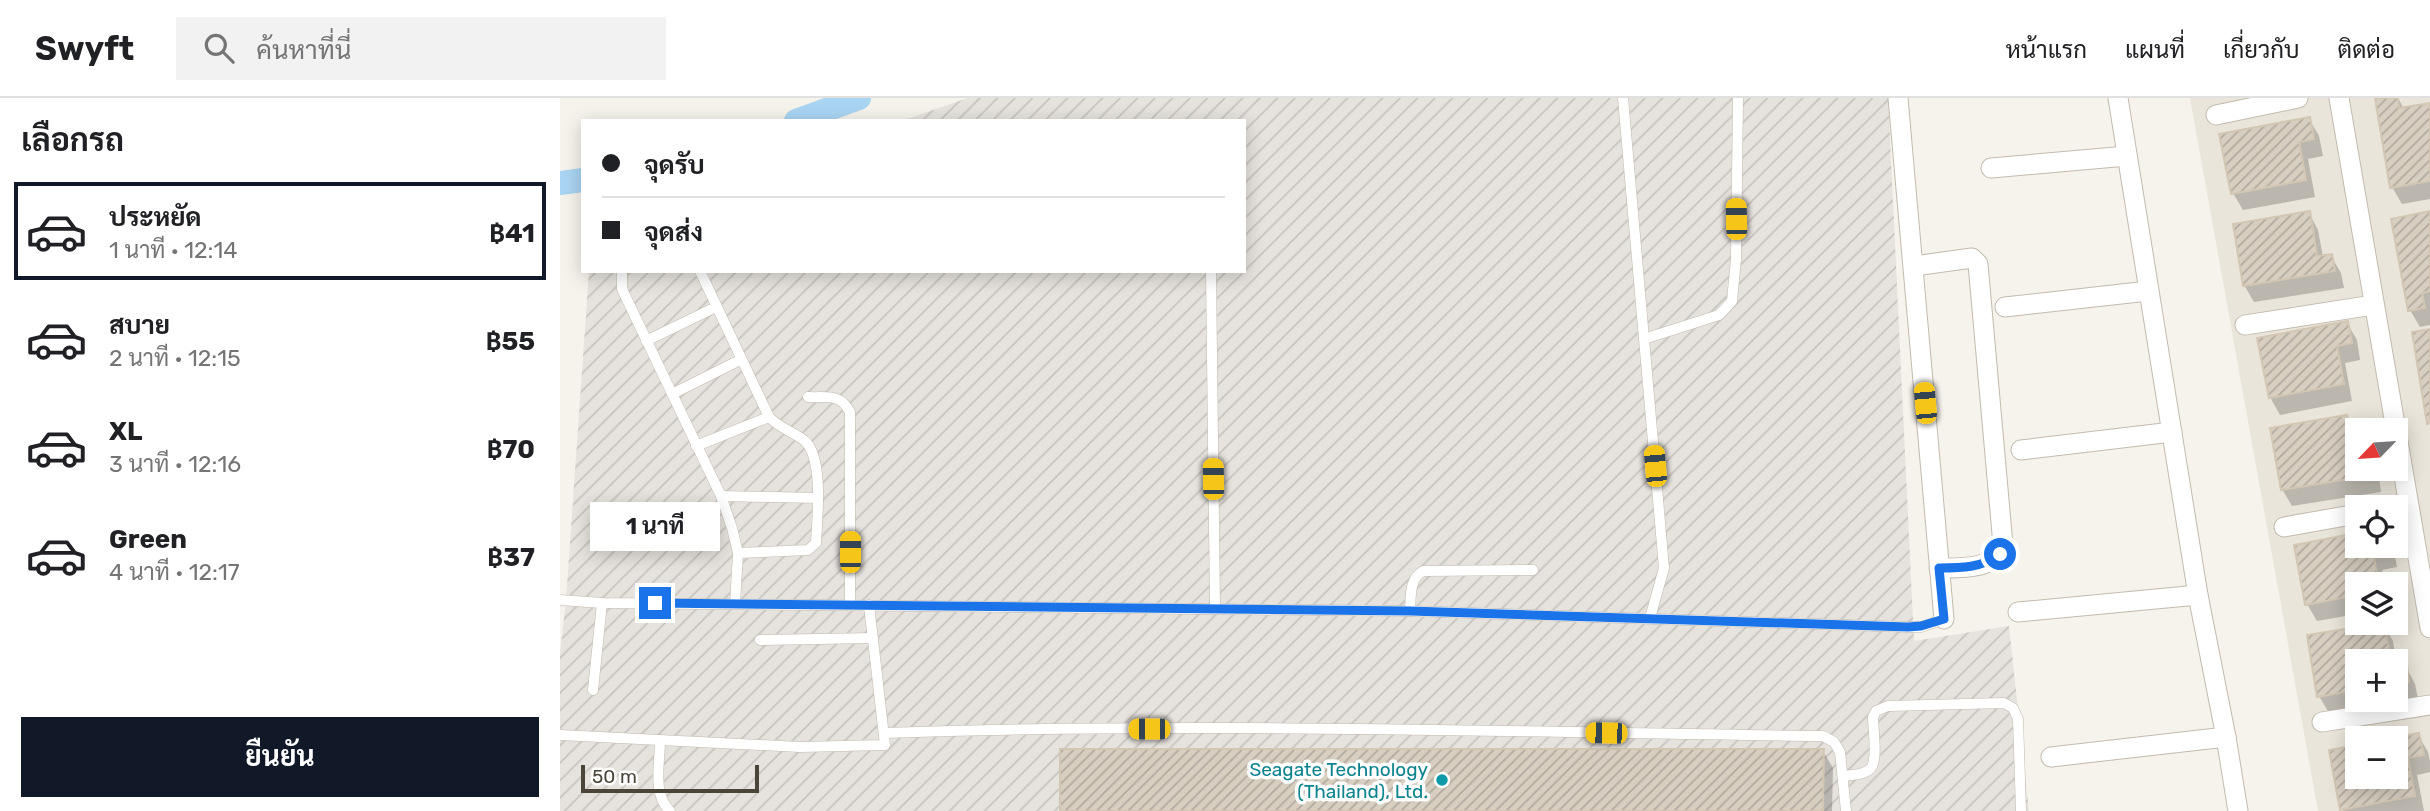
<!DOCTYPE html>
<html lang="th">
<meta charset="utf-8">
<style>
:root{--surface:#fff;--page:#f2f2f2;--text:#202124;--muted:#757577;--line:#e0e0e0;--accent:#111827}
body{margin:0;font-family:Rubik,Sarabun,sans-serif;background:var(--page);color:var(--text);height:100vh;display:flex;flex-direction:column;font-size:26px;white-space:nowrap}
*{box-sizing:border-box;margin:0}
p{font-size:23px;color:var(--muted)}
.icon{flex:none;width:38px;height:38px;fill:none;stroke:currentColor;stroke-width:2;stroke-linecap:round;stroke-linejoin:round}
.map{position:relative;flex:1;overflow:hidden}
.details{display:flex;flex-direction:column;background:var(--surface);width:560px}
.details>*{flex:none}
.top-card{position:absolute;left:21px;top:21px;width:665px;height:154px;border-radius:0px;box-shadow:0 4px 18px #0003;display:grid;align-content:center;height:154px;padding:0 21px;background:var(--surface)}
.needle{width:46px;rotate:245deg}
.buttons{position:absolute;left:1785px;top:320px;display:grid;gap:14px}
.buttons a{display:grid;place-items:center;width:63px;height:63px;border-radius:0px;background:var(--surface);box-shadow:0 4px 18px #0003;font-size:35px}
.scale{position:absolute;left:21px;bottom:18px;width:178px;box-sizing:border-box;padding-left:7px;border:4px solid #4b4439;border-top:0;font-size:19px;line-height:24px;white-space:nowrap;color:#4b4439;-webkit-text-stroke:5px #fff;paint-order:stroke}
.end{position:absolute;width:32px;height:32px;margin:-16px;border:9px solid #1a73e8;background:#fff;box-shadow:0 0 0 4px #fff}
.from{border-radius:50%}
.bubble{position:absolute;height:49px;border-radius:0px;background:var(--surface);box-shadow:0 4px 18px #0003;font-size:23px;font-weight:700;line-height:49px;text-align:center}
.car{position:absolute;width:21px;height:42px;margin:-21px -10px;border-radius:9px;box-shadow:0 0 5px 2px #0007;background:linear-gradient(#f5c518 24%,#345 0 40%,#f5c518 0 76%,#345 0 86%,#f5c518 0)}
.top-card b{display:flex;align-items:center;gap:24px;height:66px;font-size:26px}
.top-card b+b{border-top:2px solid var(--line)}
.top-card i{width:18px;height:18px;background:var(--text)}
ul{padding:0;list-style:none}
li{display:flex;align-items:center;gap:21px;height:98px;margin:0 14px 10px;padding:0 7px;border:4px solid transparent;border-radius:0px}
li div{flex:1}
li b{display:block;font-size:26px}
li em{font-style:normal;font-weight:700}
li.selected{border-color:var(--accent)}
li>.icon{width:63px;height:63px;stroke-width:1.5}
h2{padding:0 21px;font-size:32px;line-height:84px}
.button{display:flex;gap:14px;margin-top:auto;padding:14px 21px}
.button a{flex:1;height:80px;border-radius:0px;background:var(--accent);color:#fff;font-size:28px;font-weight:700;line-height:80px;text-align:center}
header{display:flex;align-items:center;gap:42px;box-sizing:border-box;height:98px;padding:0 35px;background:var(--surface);border-bottom:2px solid var(--line)}
header strong{font-size:33px}
nav{display:flex;gap:38px;margin-inline-start:auto;font-size:24px}
.search{width:490px;height:63px;background:var(--page);display:flex;align-items:center;gap:18px;box-sizing:border-box;padding:0 24px;border-radius:0px;color:var(--muted);font-size:26px}
main{display:flex;flex:1;min-height:0}
.map>svg:first-child{display:block}
.residential{fill:#eae5da;fill-rule:evenodd}
.industrial{fill:url(#industrial-furrows)}
.shadow{fill:#0003;fill-rule:evenodd}
.lines{fill:none;stroke-linecap:round;stroke-linejoin:round}
.canal{stroke:#a9d4f2;stroke-width:24}
.building{fill:url(#building-hatch);stroke:#d3c7b4;stroke-width:2}
.lane-casing{stroke:#c2bbae;stroke-width:11}
.street-casing{stroke:#c2bbae;stroke-width:21}
.lane{stroke:#fff;stroke-width:10}
.street{stroke:#fff;stroke-width:19}
.route{stroke:#1a73e8;stroke-width:9}
.culture-dot{fill:#0f9aa8;stroke:#fff;stroke-width:2.5}
.labels{text-anchor:middle;dominant-baseline:central;stroke-width:7;stroke-linejoin:round;paint-order:stroke}
.culture-label{font-size:19px;fill:#0d838f;stroke:#fff;text-anchor:end}
</style>
<header>
<strong>Swyft</strong>
<div class="search"><svg class="icon" aria-label="search" viewBox="0 0 24 24"><circle cx="10" cy="10" r="6"/><path d="M15 15l6 6"/></svg>ค้นหาที่นี่</div>
<nav><a>หน้าแรก</a><a>แผนที่</a><a>เกี่ยวกับ</a><a>ติดต่อ</a></nav>
</header>
<main>
<section class="details">
<h2>เลือกรถ</h2>
<ul>
<li class="selected"><svg class="icon" aria-label="car" viewBox="0 0 24 24"><path d="M5 17H2v-5l4-1 3-4h7l3 4 3 1v5h-3M9 17h6M6 11h13"/><circle cx="7" cy="17" r="2"/><circle cx="17" cy="17" r="2"/></svg><div><b>ประหยัด</b><p>1 นาที · 12:14</p></div><em>฿41</em></li>
<li><svg class="icon" aria-label="car" viewBox="0 0 24 24"><path d="M5 17H2v-5l4-1 3-4h7l3 4 3 1v5h-3M9 17h6M6 11h13"/><circle cx="7" cy="17" r="2"/><circle cx="17" cy="17" r="2"/></svg><div><b>สบาย</b><p>2 นาที · 12:15</p></div><em>฿55</em></li>
<li><svg class="icon" aria-label="car" viewBox="0 0 24 24"><path d="M5 17H2v-5l4-1 3-4h7l3 4 3 1v5h-3M9 17h6M6 11h13"/><circle cx="7" cy="17" r="2"/><circle cx="17" cy="17" r="2"/></svg><div><b>XL</b><p>3 นาที · 12:16</p></div><em>฿70</em></li>
<li><svg class="icon" aria-label="car" viewBox="0 0 24 24"><path d="M5 17H2v-5l4-1 3-4h7l3 4 3 1v5h-3M9 17h6M6 11h13"/><circle cx="7" cy="17" r="2"/><circle cx="17" cy="17" r="2"/></svg><div><b>Green</b><p>4 นาที · 12:17</p></div><em>฿37</em></li>
</ul>
<div class="button"><a>ยืนยัน</a></div>
</section>
<div class="map">
<svg width="1870" height="713" viewBox="0 0 1870 713">
<defs>
<pattern id="industrial-furrows" width="10" height="10" patternUnits="userSpaceOnUse" patternTransform="scale(1.75)"><rect width="10" height="10" fill="#e6e2dd"/><path d="M-1 1l2-2M0 10L10 0M9 11l2-2" fill="none" stroke="#c7c3be"/></pattern>
<pattern id="building-hatch" width="6" height="6" patternUnits="userSpaceOnUse" patternTransform="scale(1.75)"><rect width="6" height="6" fill="#d8cfc1"/><path d="M-1 1l2-2M0 6l6-6M5 7l2-2" fill="none" stroke="#b1aa9e"/></pattern>
</defs>
<rect width="100%" height="100%" fill="#f6f3ec"/>
<path class="residential" d="M1630,0H1870V713H1758ZM1797,332H1836V371H1797ZM1797,410H1836V448H1797ZM1797,486H1836V525H1797ZM1797,564H1836V602H1797ZM1797,640H1836V679H1797Z"/>
<path class="industrial" d="M408,0H1328L1354,543L1449,528L1469,713H0V555L6,502L29,173H684V23H341Z"/>
<g class="shadow">
<path d="M1817,0H1838L1844,11L1870,7V101L1842,106L1832,89Z"/>
<path d="M1749,21L1759,38L1763,58L1748,61L1755,99L1683,112L1673,95Z"/>
<path d="M1749,115L1758,132L1763,159L1771,158L1781,175L1784,190L1694,204L1684,187Z"/>
<path d="M1870,115V227L1860,229L1850,212Z"/>
<path d="M1787,225L1797,242L1800,262L1785,265L1792,303L1720,317L1710,299Z"/>
<path d="M1786,319L1796,336L1797,371H1814L1819,379L1821,394L1732,408L1722,391Z"/>
<path d="M1797,437V448H1833L1837,469L1822,472L1825,486H1797V516L1757,523L1747,506L1736,449Z"/>
<path d="M1823,526L1833,543L1837,570L1846,569L1855,586L1858,601L1769,615L1759,598ZM1797,564H1836V602H1797Z"/>
<path d="M1858,637L1868,654L1870,663V674L1857,677L1864,713H1783L1771,654L1797,649V679H1836V642Z"/>
<path d="M1263,653L1273,670L1272,713H502Z"/>
</g>
<g class="lines">
<g class="canal">
<path d="M236,23L299,0"/>
<path d="M0,85L23,82"/>
</g>
</g>
<g class="building">
<path d="M1815,0H1838L1839,10L1870,5V83L1830,90Z"/>
<path d="M1750,19L1754,41L1739,44L1746,82L1671,96L1659,36Z"/>
<path d="M1750,113L1757,158L1772,156L1775,173L1683,188L1673,126Z"/>
<path d="M1870,113V193L1862,195L1865,210L1848,213L1831,121Z"/>
<path d="M1788,223L1792,245L1777,248L1784,286L1709,300L1697,240Z"/>
<path d="M1870,231V325L1867,326L1852,234Z"/>
<path d="M1787,317L1797,371H1812L1813,377L1721,392L1710,330Z"/>
<path d="M1797,435V448H1828L1829,452L1813,455L1819,486H1797V497L1745,507L1734,447Z"/>
<path d="M1824,525L1831,564H1797V592L1757,599L1747,537Z"/>
<path d="M1847,567L1849,584L1836,586V569Z"/>
<path d="M1859,635L1864,657L1848,660L1855,698L1780,712L1769,652L1797,647V679H1836V640H1832Z"/>
<path d="M500,651H1264L1263,713H500Z"/>
</g>
<g class="lines">
<g class="lane-casing">
<g id="lane">
<path d="M1063,0L1104,470L1090,520"/>
<path d="M62,173V191L161,398L172,430L178,455L175,506"/>
<path d="M140,173L209,319C219,330 234,334 245,343C264,361 257,421 256,445L248,452L178,455"/>
<path d="M651,173L655,510"/>
<path d="M1084,241L1159,217L1172,203L1176,161L1178,0"/>
<path d="M86,243L156,209"/>
<path d="M112,296L180,262"/>
<path d="M248,299C268,300 280,295 290,314V506"/>
<path d="M136,348L209,319"/>
<path d="M161,398L257,400"/>
<path d="M0,502L42,505L850,513L1348,529H1361L1384,521"/>
<path d="M850,513C851,498 849,481 863,473L973,472"/>
<path d="M200,542L313,540"/>
<path d="M33,592L42,505"/>
<path d="M324,635C637,624 950,634 1263,638L1274,644L1280,654L1286,713"/>
<path d="M0,637L240,649L325,647L309,507"/>
<path d="M100,642C100,665 92,696 110,713"/>
<path d="M1284,678C1292,677 1305,677 1311,670C1318,661 1313,631 1313,619L1316,613L1328,608L1444,605L1453,610L1458,621L1461,713"/>
</g>
</g>
<g class="street-casing">
<g id="street">
<path d="M1338,0L1384,521"/>
<path d="M1558,0L1638,497L1666,639L1678,713"/>
<path d="M1779,0L1870,530"/>
<path d="M1656,17L1738,0"/>
<path d="M1431,70L1567,58"/>
<path d="M1354,168L1412,160L1418,166L1443,447C1435,472 1402,470 1379,470"/>
<path d="M1445,209L1588,193"/>
<path d="M1685,227L1813,207"/>
<path d="M1461,352L1612,334"/>
<path d="M1724,429L1797,416"/>
<path d="M1458,514L1638,497"/>
<path d="M1762,624L1870,607"/>
<path d="M1491,659L1666,639"/>
</g>
</g>
<use href="#lane" class="lane"/>
<use href="#street" class="street"/>
</g>
<g class="lines">
<path class="route" d="M95,505L850,513L1348,529L1361,528L1384,521L1379,470C1401,470 1422,470 1440,456"/>
</g>
<circle class="culture-dot" cx="882" cy="682" r="7"/>
<g class="labels">
<g class="culture-label">
<text x="868" y="671">Seagate Technology<tspan x="868" dy="22">(Thailand), Ltd.</tspan></text>
</g>
</g>
</svg>
<div class="buttons">
<a><svg class="needle" viewBox="-14 -14 28 28"><path d="M0-13l5 13h-10z" fill="#e53935"/><path d="M0 13l5-13h-10z" fill="#757577"/></svg></a>
<a><svg class="icon" aria-label="locate" viewBox="0 0 24 24"><circle cx="12" cy="12" r="6"/><path d="M12 2v4M12 18v4M2 12h4M18 12h4"/></svg></a>
<a><svg class="icon" aria-label="layers" viewBox="0 0 24 24"><path d="M12 4l9 5-9 5-9-5zM3 14l9 5 9-5"/></svg></a>
<a>+</a>
<a>−</a>
</div>
<div class="scale">50 m</div>
<i class="end from" style="left:1440px;top:456px"></i>
<i class="end" style="left:95px;top:505px"></i>
<div class="bubble" style="left:30px;top:404px;width:130px">1 นาที</div>
<i class="car" style="left:1176px;top:121px;rotate:359deg"></i>
<i class="car" style="left:1365px;top:305px;rotate:355deg"></i>
<i class="car" style="left:1095px;top:368px;rotate:355deg"></i>
<i class="car" style="left:653px;top:381px;rotate:359deg"></i>
<i class="car" style="left:290px;top:454px;rotate:0deg"></i>
<i class="car" style="left:589px;top:631px;rotate:270deg"></i>
<i class="car" style="left:1046px;top:635px;rotate:271deg"></i>
<div class="top-card">
<b><i class="from"></i>จุดรับ</b>
<b><i></i>จุดส่ง</b>
</div>
</div>
</main>
